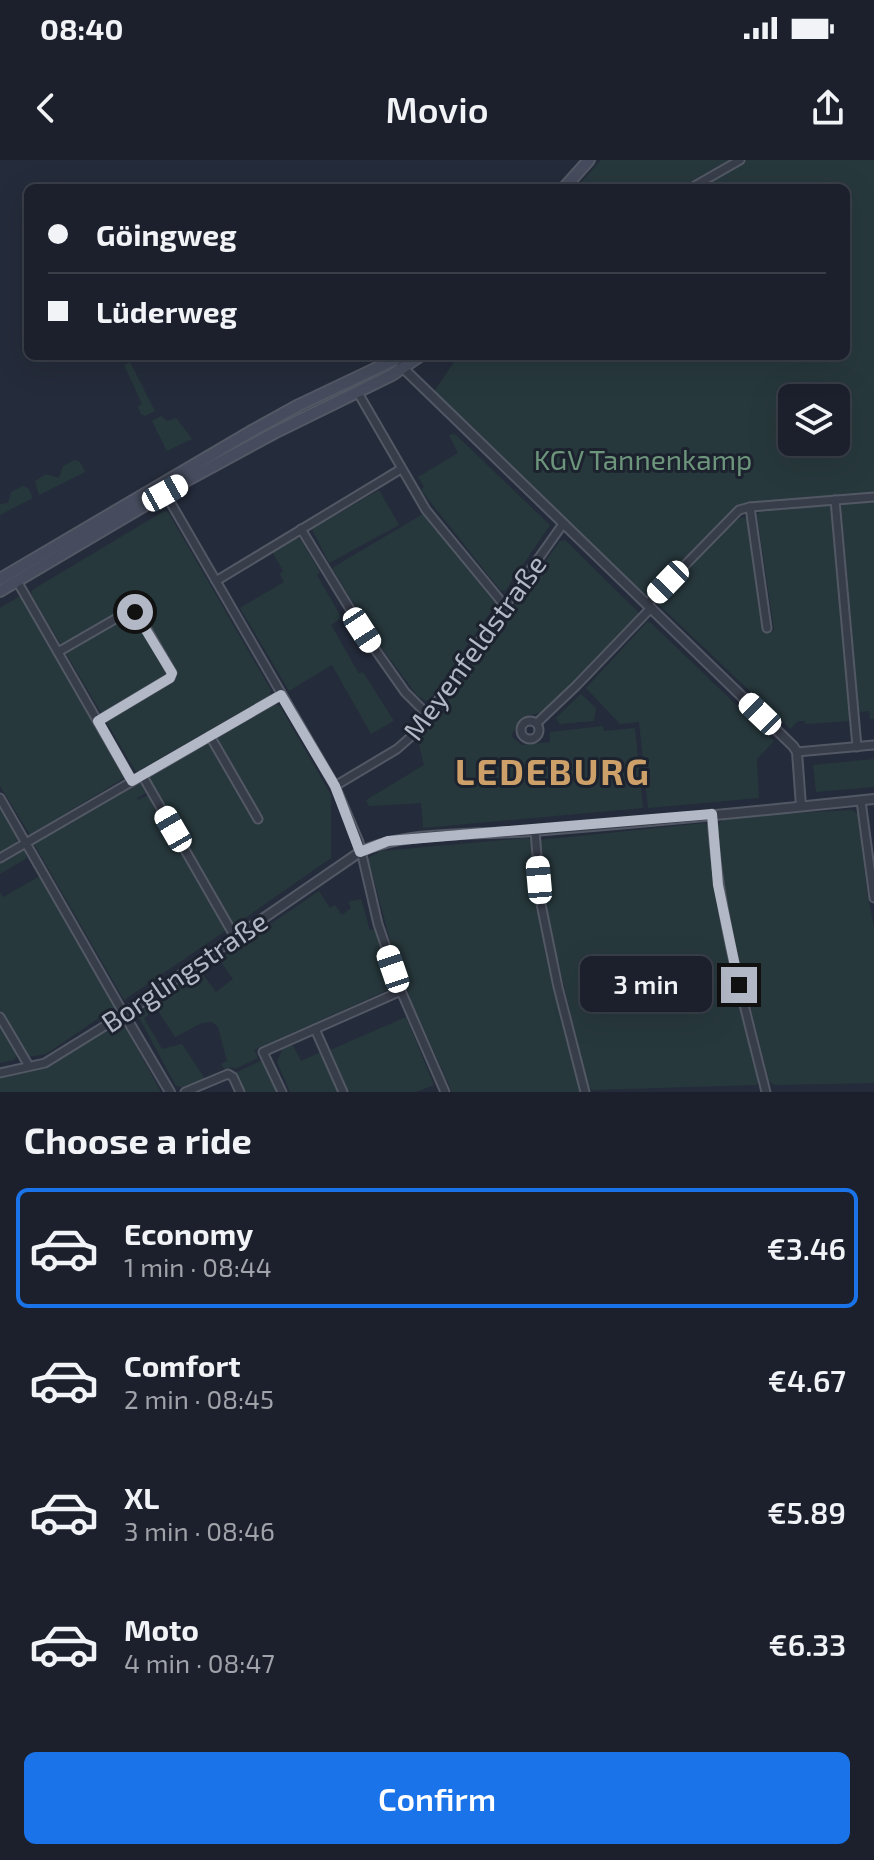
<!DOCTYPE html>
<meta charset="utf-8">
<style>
:root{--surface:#1b202c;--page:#242834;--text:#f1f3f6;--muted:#a0a3a9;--line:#393e48;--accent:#1a73e8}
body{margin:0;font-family:"Exo 2",sans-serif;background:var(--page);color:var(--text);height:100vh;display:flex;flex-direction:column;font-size:30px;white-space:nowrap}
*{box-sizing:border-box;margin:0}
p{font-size:26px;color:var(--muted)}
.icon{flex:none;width:44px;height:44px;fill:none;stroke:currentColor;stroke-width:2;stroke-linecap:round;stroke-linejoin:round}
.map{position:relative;height:932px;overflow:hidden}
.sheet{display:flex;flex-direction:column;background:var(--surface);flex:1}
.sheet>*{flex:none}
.guide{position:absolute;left:24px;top:24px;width:826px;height:176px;border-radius:12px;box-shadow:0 8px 32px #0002,0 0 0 2px var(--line);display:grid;align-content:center;height:176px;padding:0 24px;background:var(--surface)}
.fabs{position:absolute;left:778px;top:224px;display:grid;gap:16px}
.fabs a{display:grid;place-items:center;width:72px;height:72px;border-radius:12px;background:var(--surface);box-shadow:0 8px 32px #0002,0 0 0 2px var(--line);font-size:40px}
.end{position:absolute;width:36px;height:36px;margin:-18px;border:10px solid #b3b8c6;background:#111;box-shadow:0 0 0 4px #111}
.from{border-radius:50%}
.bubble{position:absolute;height:56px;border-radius:12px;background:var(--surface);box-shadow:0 8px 32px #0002,0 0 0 2px var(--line);font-size:26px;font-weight:600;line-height:56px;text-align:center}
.car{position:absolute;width:24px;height:48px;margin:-24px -12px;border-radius:10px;box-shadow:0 0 6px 2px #0007;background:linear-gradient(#fff 24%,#345 0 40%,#fff 0 76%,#345 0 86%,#fff 0)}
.guide b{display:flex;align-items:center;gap:28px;height:76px;font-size:30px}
.guide b+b{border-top:2px solid var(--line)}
.guide i{width:20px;height:20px;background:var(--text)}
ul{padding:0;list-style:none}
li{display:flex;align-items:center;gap:24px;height:120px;margin:0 16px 12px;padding:0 8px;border:4px solid transparent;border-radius:12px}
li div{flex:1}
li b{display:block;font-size:30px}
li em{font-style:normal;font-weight:600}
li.selected{border-color:var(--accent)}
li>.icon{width:72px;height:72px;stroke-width:1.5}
h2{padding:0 24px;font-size:36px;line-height:96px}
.primary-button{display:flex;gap:16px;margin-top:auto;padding:16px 24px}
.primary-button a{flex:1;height:92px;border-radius:12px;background:var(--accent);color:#fff;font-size:32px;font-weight:600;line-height:92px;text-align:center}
.status{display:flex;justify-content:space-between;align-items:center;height:56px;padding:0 40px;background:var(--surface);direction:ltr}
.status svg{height:22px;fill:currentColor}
header{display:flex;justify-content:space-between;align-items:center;height:104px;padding:0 24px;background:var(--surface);font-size:36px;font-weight:600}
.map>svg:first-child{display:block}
.green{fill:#27383c;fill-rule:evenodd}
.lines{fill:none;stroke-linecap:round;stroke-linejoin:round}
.minor-casing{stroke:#535865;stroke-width:11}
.tertiary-casing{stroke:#535865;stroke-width:12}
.secondary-casing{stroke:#535865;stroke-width:14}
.minor{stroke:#383d4a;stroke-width:7}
.tertiary{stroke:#383d4a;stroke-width:8}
.secondary{stroke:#464c5d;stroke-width:10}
.route{stroke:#b3b8c6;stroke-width:10}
.labels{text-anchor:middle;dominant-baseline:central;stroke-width:6;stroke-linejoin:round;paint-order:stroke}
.park-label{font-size:28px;fill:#6c957b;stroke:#1d222f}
.street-label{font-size:28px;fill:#b3b8c6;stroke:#1d222f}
.district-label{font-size:36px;font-weight:bold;letter-spacing:2px;fill:#cca068;stroke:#1d222f}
</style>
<div class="status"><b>08:40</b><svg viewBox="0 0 49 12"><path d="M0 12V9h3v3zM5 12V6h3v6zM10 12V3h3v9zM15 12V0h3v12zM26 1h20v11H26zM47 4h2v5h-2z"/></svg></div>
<header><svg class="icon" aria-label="back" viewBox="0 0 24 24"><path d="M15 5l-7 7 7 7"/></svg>Movio<svg class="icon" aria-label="share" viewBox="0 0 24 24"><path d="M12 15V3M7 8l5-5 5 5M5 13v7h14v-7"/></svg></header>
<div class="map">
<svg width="874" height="932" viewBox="0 0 874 932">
<rect width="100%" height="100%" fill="#242b3a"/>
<g class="green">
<path d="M601,0H729L679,28H576Z"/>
<path d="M740,0H874V337L739,350L647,444L431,236L458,196H846V28H691ZM792,238H836V282H792Z"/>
<path d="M130,202L155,251L145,256L141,254L138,247L142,244L124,205Z"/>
<path d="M161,256L167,261L176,258L192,279L167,291L152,261Z"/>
<path d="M455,274L550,365L505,431L500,430L421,330L424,327L418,317L458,293L449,275Z"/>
<path d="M75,300L80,302L85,312L39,335L35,321L46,314L59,318L63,306Z"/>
<path d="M23,326L28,328L33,338L0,355V344L8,343L11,332Z"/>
<path d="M379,330L399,365L329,403L312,369Z"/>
<path d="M874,340V559H870L869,551L859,552L841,347L845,343Z"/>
<path d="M827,344L832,348L850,561L805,564V561H798L790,569L659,445L658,440L734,361L744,357L747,360L763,472L774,470L757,355L761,350Z"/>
<path d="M164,351L168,352L271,530L269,536L136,612L31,434L32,430Z"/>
<path d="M423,354L496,444L430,539L426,541L417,535L377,482L332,408Z"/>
<path d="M296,377L301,380L320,412L317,415L340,455V459L331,465L359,514L363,512L394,561L371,574L332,505L289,531L240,448L284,422L280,414L283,411L272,391Z"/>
<path d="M565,380L639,453L543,552L523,557L511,576L522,585L550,582V572L603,566L604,571L635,568L643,648L423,668L421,643L369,646L366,640L424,605L418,581L560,381Z"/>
<path d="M20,436L124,618L30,675L0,626V448Z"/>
<path d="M647,462L651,463L774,581L757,599L759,638L648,648L639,562L620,564L586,528Z"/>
<path d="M581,534L596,548L594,561L560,564L556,558Z"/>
<path d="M274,544L280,546L331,635V698L238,763H233L149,618Z"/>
<path d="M874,599V627L816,632L813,605Z"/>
<path d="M138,624H141L146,633L137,638L138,640L149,635L226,767L225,771L124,840L34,684L52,671Z"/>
<path d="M0,648L18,679L16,683L0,693Z"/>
<path d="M852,650L858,654L867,732L874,766V923L774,925L769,921L729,761L717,665L726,657Z"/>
<path d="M705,663L709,666L725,782L760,922L756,925L592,930L588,927L547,754L540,680Z"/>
<path d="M528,678L532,681C540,767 560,849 581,932H452L412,843L392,787L368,698L381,691Z"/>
<path d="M20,689H24L27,698L0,714V701Z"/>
<path d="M40,716L115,847L46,894L27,897L0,850V732L3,737Z"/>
<path d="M319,731L330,748L335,745L342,755L351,748L348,742L361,739L370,770L375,769L393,825L392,828L254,890L258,898L235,909L233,907L225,910L221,904L227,901L218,867L212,862L202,863L175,877L157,849L144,858L162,889L182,884L205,919L185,928L176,926L136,852L198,808L216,832L233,819L219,799Z"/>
<path d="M406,857L434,925L416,932H349L330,890Z"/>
<path d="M119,863L124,865L161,932H0V918L50,905Z"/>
<path d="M0,866L17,896L14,900L0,903Z"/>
<path d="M292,884L301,901L321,892L339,932H290L277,902L283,888Z"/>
<path d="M260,901L265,902L279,932H244L235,913Z"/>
</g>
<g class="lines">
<g class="minor-casing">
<g id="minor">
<path d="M691,28L740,0"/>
<path d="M357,231L426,350L505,446"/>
<path d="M165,333L335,626L359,682L378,764L401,831L445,932"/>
<path d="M835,340L857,587"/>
<path d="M750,347L767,468"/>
<path d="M301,369L372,485L405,532L428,555"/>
<path d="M17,421L132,621"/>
<path d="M216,421L401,309"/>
<path d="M647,444L739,350L750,347L874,337"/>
<path d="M58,492L129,451L138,454L172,513L170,518L98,561"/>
<circle cx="530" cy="570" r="9"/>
<path d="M537,563L576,526L651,448"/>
<path d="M210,576L258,659"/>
<path d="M797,592L874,585"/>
<path d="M142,615L235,777"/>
<path d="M335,626L397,589L414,574L563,364"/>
<path d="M0,638L124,854L45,903L0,913"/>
<path d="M861,641L874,738"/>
<path d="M712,654C717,749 743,840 766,932"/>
<path d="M535,671L541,744L558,827L585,932"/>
<path d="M0,698L281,535"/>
<path d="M0,857L29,906"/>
<path d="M315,869L343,932"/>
<path d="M185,932L228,914L233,917L240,932"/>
<path d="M282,932L263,892L401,831"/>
</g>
</g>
<g class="tertiary-casing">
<g id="tertiary">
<path d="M401,206L793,586L797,592L801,646"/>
<path d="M170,932L124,854L360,692C407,670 482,675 534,671C648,662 761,651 874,639"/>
</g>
</g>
<g class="secondary-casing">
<g id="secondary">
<path d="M564,28L589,0"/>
<path d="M0,419L250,272L299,245L402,196"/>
<path d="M0,431L191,318L274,273L392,215L420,196"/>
</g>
</g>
<use href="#minor" class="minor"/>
<use href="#tertiary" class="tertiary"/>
<use href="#secondary" class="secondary"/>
</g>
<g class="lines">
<path class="route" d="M135,452L172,513L170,518L98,561L132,621L281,535L335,626L360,692L388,681L712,654L718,725L739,825"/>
</g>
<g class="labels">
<g class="park-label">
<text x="643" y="299">KGV Tannenkamp</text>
</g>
<g class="street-label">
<text transform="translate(474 487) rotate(-54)">Meyenfeldstraße</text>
<text transform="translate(184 811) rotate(-34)">Borglingstraße</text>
</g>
<g class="district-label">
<text x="553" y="610">LEDEBURG</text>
</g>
</g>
</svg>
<div class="fabs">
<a><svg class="icon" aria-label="layers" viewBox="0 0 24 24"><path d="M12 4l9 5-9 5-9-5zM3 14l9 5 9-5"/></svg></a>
</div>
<i class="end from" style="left:135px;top:452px"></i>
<i class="end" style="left:739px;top:825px"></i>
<div class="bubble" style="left:580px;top:796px;width:132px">3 min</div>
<i class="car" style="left:165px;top:333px;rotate:61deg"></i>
<i class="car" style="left:668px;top:422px;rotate:224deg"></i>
<i class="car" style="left:362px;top:470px;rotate:147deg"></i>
<i class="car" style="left:760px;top:554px;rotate:314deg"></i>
<i class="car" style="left:173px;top:669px;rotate:330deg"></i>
<i class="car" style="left:539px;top:720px;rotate:355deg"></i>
<i class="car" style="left:393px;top:809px;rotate:341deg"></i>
<div class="guide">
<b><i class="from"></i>Göingweg</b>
<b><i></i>Lüderweg</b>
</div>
</div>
<section class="sheet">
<h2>Choose a ride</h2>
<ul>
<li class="selected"><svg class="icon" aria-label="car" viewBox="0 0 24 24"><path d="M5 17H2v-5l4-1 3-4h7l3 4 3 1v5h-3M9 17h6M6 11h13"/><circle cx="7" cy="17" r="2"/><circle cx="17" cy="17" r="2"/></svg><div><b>Economy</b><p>1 min · 08:44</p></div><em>€3.46</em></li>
<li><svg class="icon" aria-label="car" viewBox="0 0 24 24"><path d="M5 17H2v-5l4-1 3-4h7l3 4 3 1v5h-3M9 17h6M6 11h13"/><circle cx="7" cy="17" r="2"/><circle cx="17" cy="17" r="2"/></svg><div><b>Comfort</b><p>2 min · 08:45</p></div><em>€4.67</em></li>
<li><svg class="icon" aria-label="car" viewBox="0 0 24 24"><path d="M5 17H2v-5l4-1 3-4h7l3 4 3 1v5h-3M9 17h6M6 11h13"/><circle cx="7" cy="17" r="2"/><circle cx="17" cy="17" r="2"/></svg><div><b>XL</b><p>3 min · 08:46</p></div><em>€5.89</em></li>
<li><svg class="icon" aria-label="car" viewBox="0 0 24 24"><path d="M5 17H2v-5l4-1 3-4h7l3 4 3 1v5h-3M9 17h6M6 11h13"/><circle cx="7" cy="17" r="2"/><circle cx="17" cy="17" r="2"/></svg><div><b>Moto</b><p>4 min · 08:47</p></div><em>€6.33</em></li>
</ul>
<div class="primary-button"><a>Confirm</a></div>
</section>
